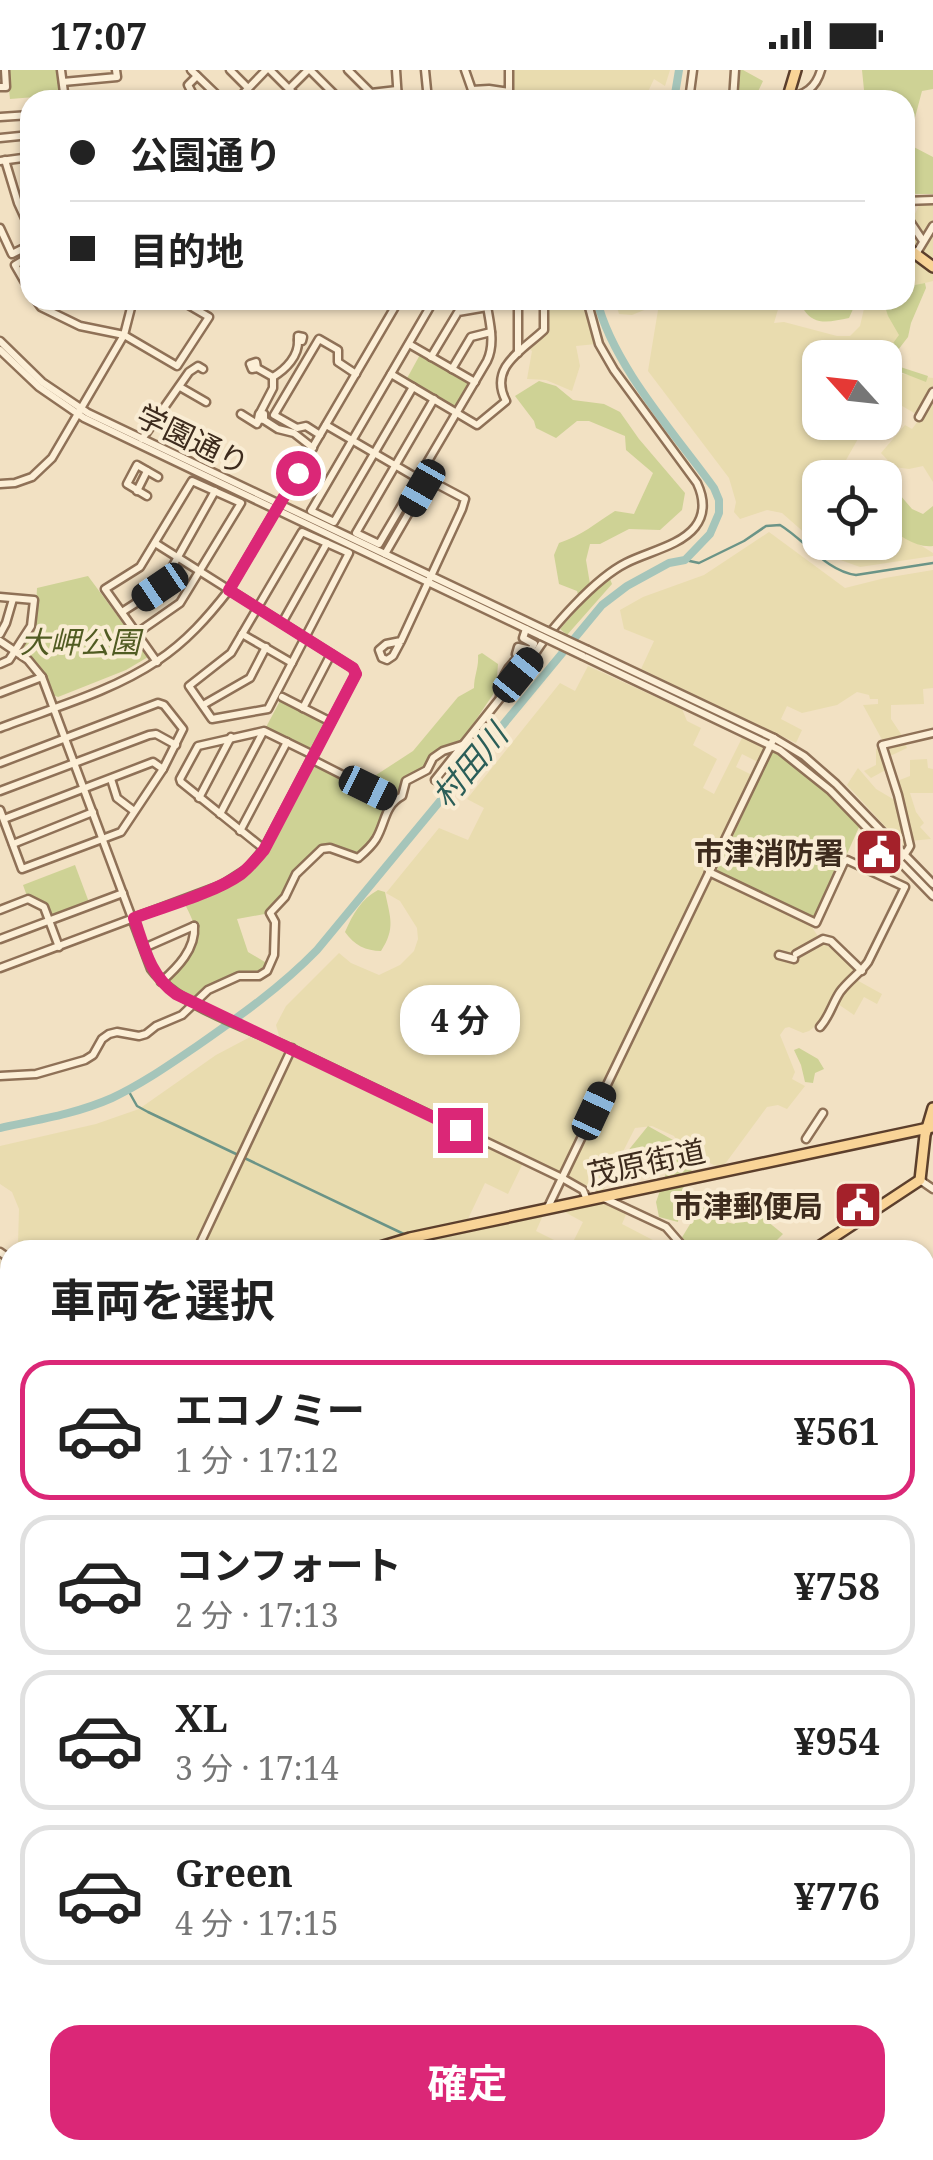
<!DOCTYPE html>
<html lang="ja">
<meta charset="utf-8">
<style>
:root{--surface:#fff;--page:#f2f2f2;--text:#222;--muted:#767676;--line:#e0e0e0;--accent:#db2777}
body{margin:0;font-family:"Noto Serif","Noto Sans JP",serif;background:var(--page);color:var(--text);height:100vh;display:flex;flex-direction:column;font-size:38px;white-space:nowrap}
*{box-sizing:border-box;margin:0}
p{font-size:32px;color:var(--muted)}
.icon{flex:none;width:55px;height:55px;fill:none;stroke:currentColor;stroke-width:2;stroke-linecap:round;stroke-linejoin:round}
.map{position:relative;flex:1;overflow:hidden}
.panel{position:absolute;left:0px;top:1170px;width:935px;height:920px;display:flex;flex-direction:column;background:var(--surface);border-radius:30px 30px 0 0;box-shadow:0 2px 8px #0004}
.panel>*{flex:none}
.guide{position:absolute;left:20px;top:20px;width:895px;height:220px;border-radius:30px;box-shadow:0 2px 8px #0004;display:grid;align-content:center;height:220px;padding:0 50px;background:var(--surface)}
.needle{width:65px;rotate:297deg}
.buttons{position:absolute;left:802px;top:270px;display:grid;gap:20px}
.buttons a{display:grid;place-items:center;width:100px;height:100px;border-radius:20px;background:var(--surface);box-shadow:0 2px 8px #0004;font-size:50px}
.end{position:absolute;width:45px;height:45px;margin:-22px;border:12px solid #db2777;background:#fff;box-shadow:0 0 0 5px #fff}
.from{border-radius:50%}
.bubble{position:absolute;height:70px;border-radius:30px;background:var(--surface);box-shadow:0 2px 8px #0004;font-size:32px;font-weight:700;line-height:70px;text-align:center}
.car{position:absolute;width:30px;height:60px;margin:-30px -15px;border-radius:12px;box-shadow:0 0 8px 2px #0007;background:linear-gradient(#222 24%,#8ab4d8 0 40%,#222 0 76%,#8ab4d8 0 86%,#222 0)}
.guide b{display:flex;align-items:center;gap:35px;height:95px;font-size:38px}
.guide b+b{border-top:2px solid var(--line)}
.guide i{width:25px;height:25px;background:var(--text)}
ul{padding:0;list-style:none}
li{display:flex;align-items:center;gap:30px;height:140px;margin:0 20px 15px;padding:0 30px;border:5px solid var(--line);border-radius:30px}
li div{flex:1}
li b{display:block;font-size:38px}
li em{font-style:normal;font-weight:700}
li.current{border-color:var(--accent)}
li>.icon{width:90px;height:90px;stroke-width:1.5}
h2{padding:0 50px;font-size:45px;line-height:120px}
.primary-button{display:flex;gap:20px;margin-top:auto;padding:20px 50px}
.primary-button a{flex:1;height:115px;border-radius:30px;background:var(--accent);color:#fff;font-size:40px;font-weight:700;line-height:115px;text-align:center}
.status{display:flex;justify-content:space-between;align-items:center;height:70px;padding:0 50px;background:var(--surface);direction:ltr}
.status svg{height:28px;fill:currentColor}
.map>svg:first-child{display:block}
.farmland{fill:#e9dcaf}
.green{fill:#ced295}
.water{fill:#a5c5ba;stroke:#6b9487;stroke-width:2.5}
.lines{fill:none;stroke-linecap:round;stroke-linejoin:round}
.stream{stroke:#6b9487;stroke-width:2.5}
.river{stroke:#a5c5ba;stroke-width:8}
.minor-casing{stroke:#8f7157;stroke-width:11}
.major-casing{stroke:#5c3f2c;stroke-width:14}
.minor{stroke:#fcefd7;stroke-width:6}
.major{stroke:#f9d497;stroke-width:9}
.minor-bridge-casing{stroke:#8f7157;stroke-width:11;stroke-linecap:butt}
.minor-bridge{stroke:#fcefd7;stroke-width:6}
.route{stroke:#db2777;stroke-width:12}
.labels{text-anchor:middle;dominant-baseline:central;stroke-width:8;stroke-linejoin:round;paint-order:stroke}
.street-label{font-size:30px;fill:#3d2b1d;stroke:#f9ecd3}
.park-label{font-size:30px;font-style:italic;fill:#505b22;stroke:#f9ecd3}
.poi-label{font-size:30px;font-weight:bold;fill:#3d2b1d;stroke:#f9ecd3;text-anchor:end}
.water-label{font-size:32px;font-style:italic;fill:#2b5e58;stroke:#f9ecd3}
</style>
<div class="status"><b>17:07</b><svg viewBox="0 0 49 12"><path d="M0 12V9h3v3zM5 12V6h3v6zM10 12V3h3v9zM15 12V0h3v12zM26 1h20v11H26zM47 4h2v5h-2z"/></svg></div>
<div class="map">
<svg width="933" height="2090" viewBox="0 0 933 2090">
<rect width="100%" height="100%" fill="#f2e1c3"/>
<g class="farmland">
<path d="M512,0H670L665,16L654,9L645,28L650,30H510L505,24H514Z"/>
<path d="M905,124L912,130L909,144L913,148L921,131L933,132V191L905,170Z"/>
<path d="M922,191L933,200V211L905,218V192Z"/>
<path d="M547,230H587L596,274L576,276L580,296L572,321L546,310L527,309L532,281L527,277L546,262Z"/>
<path d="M615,230H723L730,237L737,240L749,230H791L788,234L784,232L779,236L774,253L784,252L837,266H850L860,256L866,230H889L902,264L887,285L895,303L933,308V412L923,396L909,399L894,397L881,383L905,355L912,359L921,347L885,326V288H820V352L867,353L846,390L875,407L820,408V472H885V453L933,483V486L860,497L832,487L782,443L767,440L740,449L734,442L736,432L729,408L648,301L659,234L632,245L619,244Z"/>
<path d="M769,462L845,518L885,508L933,500V618L923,619L924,634L891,635V649L903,667L907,678L888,687L891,697L871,708L864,701L876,695V679L885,675L863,635L878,634V629H870L869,625L857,622L837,635L802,643L787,636L781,649L802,660L796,673L641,599L654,571L624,559L620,540L643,527L704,505Z"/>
<path d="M588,596L682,639L687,651L701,658L693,675L717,689L703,718L714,724L743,666L767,678L760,693L742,684L736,697L754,706L707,803L808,851L821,871L860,901L853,908L882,924L877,934L864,927L854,945L835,932L823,950L809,961L803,963L789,957L785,958L780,965L795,1002L792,1009L805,1016L787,1039L778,1035L767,1037L725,1094L716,1096L683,1080L674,1066L652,1056L635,1058L603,1121H593L280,969L276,955L286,936L339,883L351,893L379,905L400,895L414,881L418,869L417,858L400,831L386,823L439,758L468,770L484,738L467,729L560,613L575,621Z"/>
<path d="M927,689L928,698L933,699V723H910L916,742L924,753L920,757L931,769L910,771L907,780L847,715L858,698L876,719L903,735L897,711L910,706V690Z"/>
<path d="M252,966L523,1093L508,1124L485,1113L467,1151L403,1165L353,1180H21L18,1174L19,1139L12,1122L0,1114V1076L96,1054L139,1039L216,985Z"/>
<path d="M604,1131L627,1142L622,1154L672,1180H404L406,1174L544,1143L536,1161L570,1178L583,1152L561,1140Z"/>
<path d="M0,1692L10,1699V1814L0,1810Z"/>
<path d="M0,1833L10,1837V1874L6,1875L0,1872Z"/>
<path d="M925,2061L933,2065V2090H878L887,2080H925Z"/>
<path d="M213,2080H315L328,2090H219Z"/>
<path d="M349,2080H582L587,2084L583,2090H365Z"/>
</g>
<g class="green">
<path d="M7,0H58L60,25L10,29Z"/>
<path d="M737,0H743L763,11L754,30H732L739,15Z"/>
<path d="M862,0H933V19L922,21L908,74L933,87V124H916L905,119V30H865Z"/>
<path d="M925,213L926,218L911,253L908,267L888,293L928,306L926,312L885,296V288L883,287L899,265L888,246L883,230H905V217Z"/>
<path d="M809,230H857L849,248C832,251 815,257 804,240Z"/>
<path d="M422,281L475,312L457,342L405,312Z"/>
<path d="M539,311L556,316L573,330L604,334L620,342L639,369L685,423L682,440L660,460L629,459L600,474H590L586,490L590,514L598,518L610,509L612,514L567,565L560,559L581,535L577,521L559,514L554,485L559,473C581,466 596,453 615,441L634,444L653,403L626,380L625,366L589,351H577L556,368L536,358L534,351L515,326Z"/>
<path d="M885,418H894L912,439L923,444L933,436V476C915,478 900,465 885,456Z"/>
<path d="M88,506L148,587L126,600L58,627L53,625C46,605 38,593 20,581V579L35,559L37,518Z"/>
<path d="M482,583L498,594L496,620L463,669L435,683L424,699L405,709L399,724L393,730L383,755L358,788L322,779L306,794L285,827L270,843L237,849L248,882L270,895L259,906H238L192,933L161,912C174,899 194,882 195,862C195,852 187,839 183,830L241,804L264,779L311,689L366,716L370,709L413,681L458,627L474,618C474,605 479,598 478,585Z"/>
<path d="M282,627L331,652L313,685L264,661Z"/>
<path d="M773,680L820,714L860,755L818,848L815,849L716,802Z"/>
<path d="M75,795L90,835L49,850L44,837L28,829L23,815Z"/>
<path d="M378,820L385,822C390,847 396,858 381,881C366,881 354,875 345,862C353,844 361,829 378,820Z"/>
<path d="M799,978L818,989L824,999L815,1003L813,1013L805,1012L801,995L794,980Z"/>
<path d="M648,1056L673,1070L694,1095L680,1126L678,1152L659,1147L656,1132L670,1092L653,1076L627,1082Z"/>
<path d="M713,1130L719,1150L734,1154L752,1139L783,1164L767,1180H689L681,1169L698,1141Z"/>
<path d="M933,1207V1280L925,1278V1210Z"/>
<path d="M0,1621L2,1622L0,1633L10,1636V1702L0,1698Z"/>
<path d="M933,1975V2042L925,2034V2030L933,2021L925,2013V1981Z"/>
<path d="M583,2080H780L782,2090H580L585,2082Z"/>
</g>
<path class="water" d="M925,1326L933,1330V1393L925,1388Z"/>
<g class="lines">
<g class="stream">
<path d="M685,490L699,493L744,471L766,456L780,455C805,470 826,501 856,505L933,493"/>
<path d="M128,1020L137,1036L148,1042L408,1166"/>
<path d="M415,1170L436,1180"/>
</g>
<g class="river">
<path d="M674,30L679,0"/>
<path d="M0,1058C37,1050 76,1044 112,1028C142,1014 169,995 197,976C240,946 281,917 317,880L602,535L627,516L669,493L685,490L710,464L719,443V430L714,418C675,364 612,294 597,230"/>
<path d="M0,1820L10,1824"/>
<path d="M925,2051L933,2055"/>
<path d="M333,2080L346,2090"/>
<path d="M858,2090L869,2080"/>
</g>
<g class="minor-casing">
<g id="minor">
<path d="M61,0L65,30"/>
<path d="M191,0L222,30"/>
<path d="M230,0L248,18"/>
<path d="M270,0L300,30"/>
<path d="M310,0L340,30"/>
<path d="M348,0L371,23L397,20"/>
<path d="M396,0L398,30"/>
<path d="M425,0L428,30"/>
<path d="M465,0L472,20L470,30"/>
<path d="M63,12L117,7L116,0"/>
<path d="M0,17H6L5,0"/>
<path d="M289,19L308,0"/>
<path d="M472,20L489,19L509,22V0"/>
<path d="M787,28C805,25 816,18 821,0"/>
<path d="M196,30L188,15L197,6"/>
<path d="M237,30L266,0"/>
<path d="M689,30L693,0"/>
<path d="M733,30L735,0"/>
<path d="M0,47L30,45"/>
<path d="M0,68L30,65"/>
<path d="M5,90L18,133L30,159"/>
<path d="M0,91L30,87"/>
<path d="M905,131L933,130"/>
<path d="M905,144L923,171"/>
<path d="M0,158L12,184L30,175"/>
<path d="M916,184L933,156"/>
<path d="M30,186L15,195L30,221"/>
<path d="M36,230L41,237L80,256L124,265L177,296L209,247L180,230"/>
<path d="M744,234L747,230"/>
<path d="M298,266L303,267L302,271L298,270Z"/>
<path d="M0,271L42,312L88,343L545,560"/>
<path d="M409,274L475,312"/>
<path d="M0,280L39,317L84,348L541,566"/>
<path d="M518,283V230"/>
<path d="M431,287L458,242L487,237"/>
<path d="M257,298L252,299L250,294L256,292L257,298L273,307"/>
<path d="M452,299L471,267L491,262"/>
<path d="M391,304L477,355L506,331C488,297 523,280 544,260V230"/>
<path d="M180,317L206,332"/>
<path d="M413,317L334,452L311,441L434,230"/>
<path d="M434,329L356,463L379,474L487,291C496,272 489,251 486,230"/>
<path d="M260,343L273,318V307C286,299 299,286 298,270"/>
<path d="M241,344L257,354L259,350"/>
<path d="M919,347L933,322"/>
<path d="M264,350L258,349L259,344H264V350L278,359L294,363L313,378"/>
<path d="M326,355L417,408"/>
<path d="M320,365L306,356L297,358L274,345L319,269L338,280V292L356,304"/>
<path d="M142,369L189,302L198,296L203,299"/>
<path d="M0,414L15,413L32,407L52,388L124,265L133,230"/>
<path d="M137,421L147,401"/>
<path d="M147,426L127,414L137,395L158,407"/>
<path d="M302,462L349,483L268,639L212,649L189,616L231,583Z"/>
<path d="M385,484L426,413L433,412L465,429L462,439L401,571L393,586L387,590L382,588L379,580L386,574L401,571"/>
<path d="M0,527L34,530L31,556L9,590L0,594"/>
<path d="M122,542L161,517L215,421"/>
<path d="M282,553L327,473"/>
<path d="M526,559L523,568L534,574L531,580L518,577L516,584L522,589L531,585L533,587"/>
<path d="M137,563L180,533L241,433L192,411L140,497L105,519L157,592"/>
<path d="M0,564L6,553L13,529"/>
<path d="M242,564L292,593"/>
<path d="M0,571L28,590L42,607L151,899C178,936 249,958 290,978C381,1021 471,1065 562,1108L583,1120L587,1130"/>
<path d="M588,580L774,668L804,686L836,714L933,814"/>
<path d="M583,586L780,680L830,720L933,826"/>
<path d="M0,623L42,607"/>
<path d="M500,625C502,608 505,599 518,588"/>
<path d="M282,627L331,652"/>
<path d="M203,635L250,608L266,577"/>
<path d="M303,638L331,584"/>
<path d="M0,658C52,638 111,622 157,591C186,572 208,547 229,520L399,230"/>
<path d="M311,689L394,731"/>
<path d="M0,693L158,633L164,635L183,659L163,699L121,762L22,799L0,740"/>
<path d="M111,709L117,728L134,741"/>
<path d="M435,710L533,587C550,558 596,508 626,493C647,482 680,476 695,457C706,443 704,428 697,413L614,300L599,274L587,230"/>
<path d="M0,721L149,665L156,664L176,675"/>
<path d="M199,728L231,667"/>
<path d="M220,744L263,662"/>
<path d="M4,749L153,692L163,699"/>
<path d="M240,761L287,672"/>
<path d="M13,774L93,742"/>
<path d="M264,779L181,712L180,709L198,676L264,661L313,685"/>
<path d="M709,802L816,853L844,792L847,790L905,817L868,892C860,903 848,911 840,922C832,934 830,946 820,957"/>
<path d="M886,807C892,795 905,787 910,776L898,725L882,675L933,663"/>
<path d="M0,840L28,829L44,837L59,877"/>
<path d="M0,869L123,823"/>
<path d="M144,878L194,856"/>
<path d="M796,884L823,869L831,871L862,901"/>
<path d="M779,885L794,889"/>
<path d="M0,898L222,815L247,799L264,779L356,604L353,598L155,473"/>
<path d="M161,912C177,898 196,879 194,856"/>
<path d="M0,1006L36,1004L85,990L93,985L102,969L109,964L117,962L139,966L146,964L156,956L182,945L208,920L239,906H259L267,901L274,885L275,852L270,843L285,827L296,804L322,779L330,778L358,788C365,782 371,777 376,769C386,752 384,736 402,726L406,711L427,700L433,688L443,681L462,675"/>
<path d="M806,1069L823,1043"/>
<path d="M920,1110L933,1119"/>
<path d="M604,1128L666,1157L686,1180"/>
<path d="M548,1137L774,668"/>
<path d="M197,1180L292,978"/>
<path d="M0,1182L10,1189"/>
<path d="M0,1230L10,1243"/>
<path d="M0,1239L10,1251"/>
<path d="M0,1379H10"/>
<path d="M925,1405L933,1408"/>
<path d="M0,1425L10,1437"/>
<path d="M925,1445L933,1436"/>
<path d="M0,1491L10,1481"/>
<path d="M925,1498L933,1510"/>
<path d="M0,1517L10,1505"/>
<path d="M0,1526L10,1531"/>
<path d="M0,1563L10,1552"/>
<path d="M925,1573L933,1571"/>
<path d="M933,1602L929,1610L933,1612"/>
<path d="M0,1620L10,1621"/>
<path d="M0,1875L10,1877"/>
<path d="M925,1881L933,1722"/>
<path d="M0,1893L6,1898L0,1908"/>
<path d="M925,1902L927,1913L933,1922"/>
<path d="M0,1955L10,1960"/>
<path d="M925,1979L933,1971"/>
<path d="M0,2038L10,2044"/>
<path d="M65,2080L80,2090"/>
<path d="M18,2090L23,2080"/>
<path d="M47,2090L50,2080"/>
<path d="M105,2090L110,2080"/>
<path d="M137,2090L139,2080"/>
</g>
</g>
<g class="major-casing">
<g id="major">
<path d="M787,30L796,0"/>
<path d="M905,176L933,197"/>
<path d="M370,1180L410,1168L476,1154L933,1057"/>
<path d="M814,1180L920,1110L925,1065L933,1038"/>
<path d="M0,1322L10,1320"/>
<path d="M820,2080L831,2090"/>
</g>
</g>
<use href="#minor" class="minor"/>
<use href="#major" class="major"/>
<g class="minor-bridge-casing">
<g id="minor-bridge">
<path d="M545,560L588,580"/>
<path d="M541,566L583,586"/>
</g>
</g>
<use href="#minor-bridge" class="minor-bridge"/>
</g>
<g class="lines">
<path class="route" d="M298,403L229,520L353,598L356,604L264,780C257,788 250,797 241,804C214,823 166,836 134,848C144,877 150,906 176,924L460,1060"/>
</g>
<defs>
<g id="civic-square" transform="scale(2.5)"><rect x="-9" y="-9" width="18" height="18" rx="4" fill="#a4212a" stroke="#f9ecd3"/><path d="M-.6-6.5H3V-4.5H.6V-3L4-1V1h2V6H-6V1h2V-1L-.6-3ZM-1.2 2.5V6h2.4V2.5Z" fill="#fff"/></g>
</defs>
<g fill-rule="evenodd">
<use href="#civic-square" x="879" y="782"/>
<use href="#civic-square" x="858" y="1135"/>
</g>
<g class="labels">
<g class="street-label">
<text transform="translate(193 369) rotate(26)">学園通り</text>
<text transform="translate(646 1092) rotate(-12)">茂原街道</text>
</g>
<g class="park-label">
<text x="80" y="571">大岬公園</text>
</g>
<g class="poi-label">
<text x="844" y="782">市津消防署</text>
<text x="823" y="1135">市津郵便局</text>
</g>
<g class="water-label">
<text transform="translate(469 695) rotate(-50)">村田川</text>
</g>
</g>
</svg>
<div class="buttons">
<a><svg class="needle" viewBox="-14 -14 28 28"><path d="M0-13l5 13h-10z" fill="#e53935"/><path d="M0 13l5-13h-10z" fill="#767676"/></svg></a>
<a><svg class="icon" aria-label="locate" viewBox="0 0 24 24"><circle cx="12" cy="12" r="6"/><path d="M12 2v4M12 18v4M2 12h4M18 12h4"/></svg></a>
</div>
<i class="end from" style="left:298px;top:403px"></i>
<i class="end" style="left:460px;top:1060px"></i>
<div class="bubble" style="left:400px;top:915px;width:120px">4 分</div>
<i class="car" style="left:422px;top:418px;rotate:210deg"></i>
<i class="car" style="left:160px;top:517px;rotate:236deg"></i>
<i class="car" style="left:518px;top:605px;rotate:39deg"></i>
<i class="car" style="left:368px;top:718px;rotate:116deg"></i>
<i class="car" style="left:594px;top:1041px;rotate:25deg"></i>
<div class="guide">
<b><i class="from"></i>公園通り</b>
<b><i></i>目的地</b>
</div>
<section class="panel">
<h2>車両を選択</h2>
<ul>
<li class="current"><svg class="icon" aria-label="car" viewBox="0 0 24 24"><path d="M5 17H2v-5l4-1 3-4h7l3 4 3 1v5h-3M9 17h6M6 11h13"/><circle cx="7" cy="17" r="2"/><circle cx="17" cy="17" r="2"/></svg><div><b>エコノミー</b><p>1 分 · 17:12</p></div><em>¥561</em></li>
<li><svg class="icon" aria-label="car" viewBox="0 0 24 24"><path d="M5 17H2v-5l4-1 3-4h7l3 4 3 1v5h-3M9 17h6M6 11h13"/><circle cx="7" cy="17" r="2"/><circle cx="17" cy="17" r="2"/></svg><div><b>コンフォート</b><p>2 分 · 17:13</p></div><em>¥758</em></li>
<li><svg class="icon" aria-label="car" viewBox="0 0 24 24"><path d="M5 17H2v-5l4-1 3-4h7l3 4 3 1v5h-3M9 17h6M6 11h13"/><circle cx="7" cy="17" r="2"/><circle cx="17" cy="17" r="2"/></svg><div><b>XL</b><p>3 分 · 17:14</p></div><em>¥954</em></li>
<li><svg class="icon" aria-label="car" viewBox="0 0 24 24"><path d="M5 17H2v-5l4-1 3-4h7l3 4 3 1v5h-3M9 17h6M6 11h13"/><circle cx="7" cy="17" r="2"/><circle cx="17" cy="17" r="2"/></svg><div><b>Green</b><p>4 分 · 17:15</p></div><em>¥776</em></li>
</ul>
<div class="primary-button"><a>確定</a></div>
</section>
</div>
